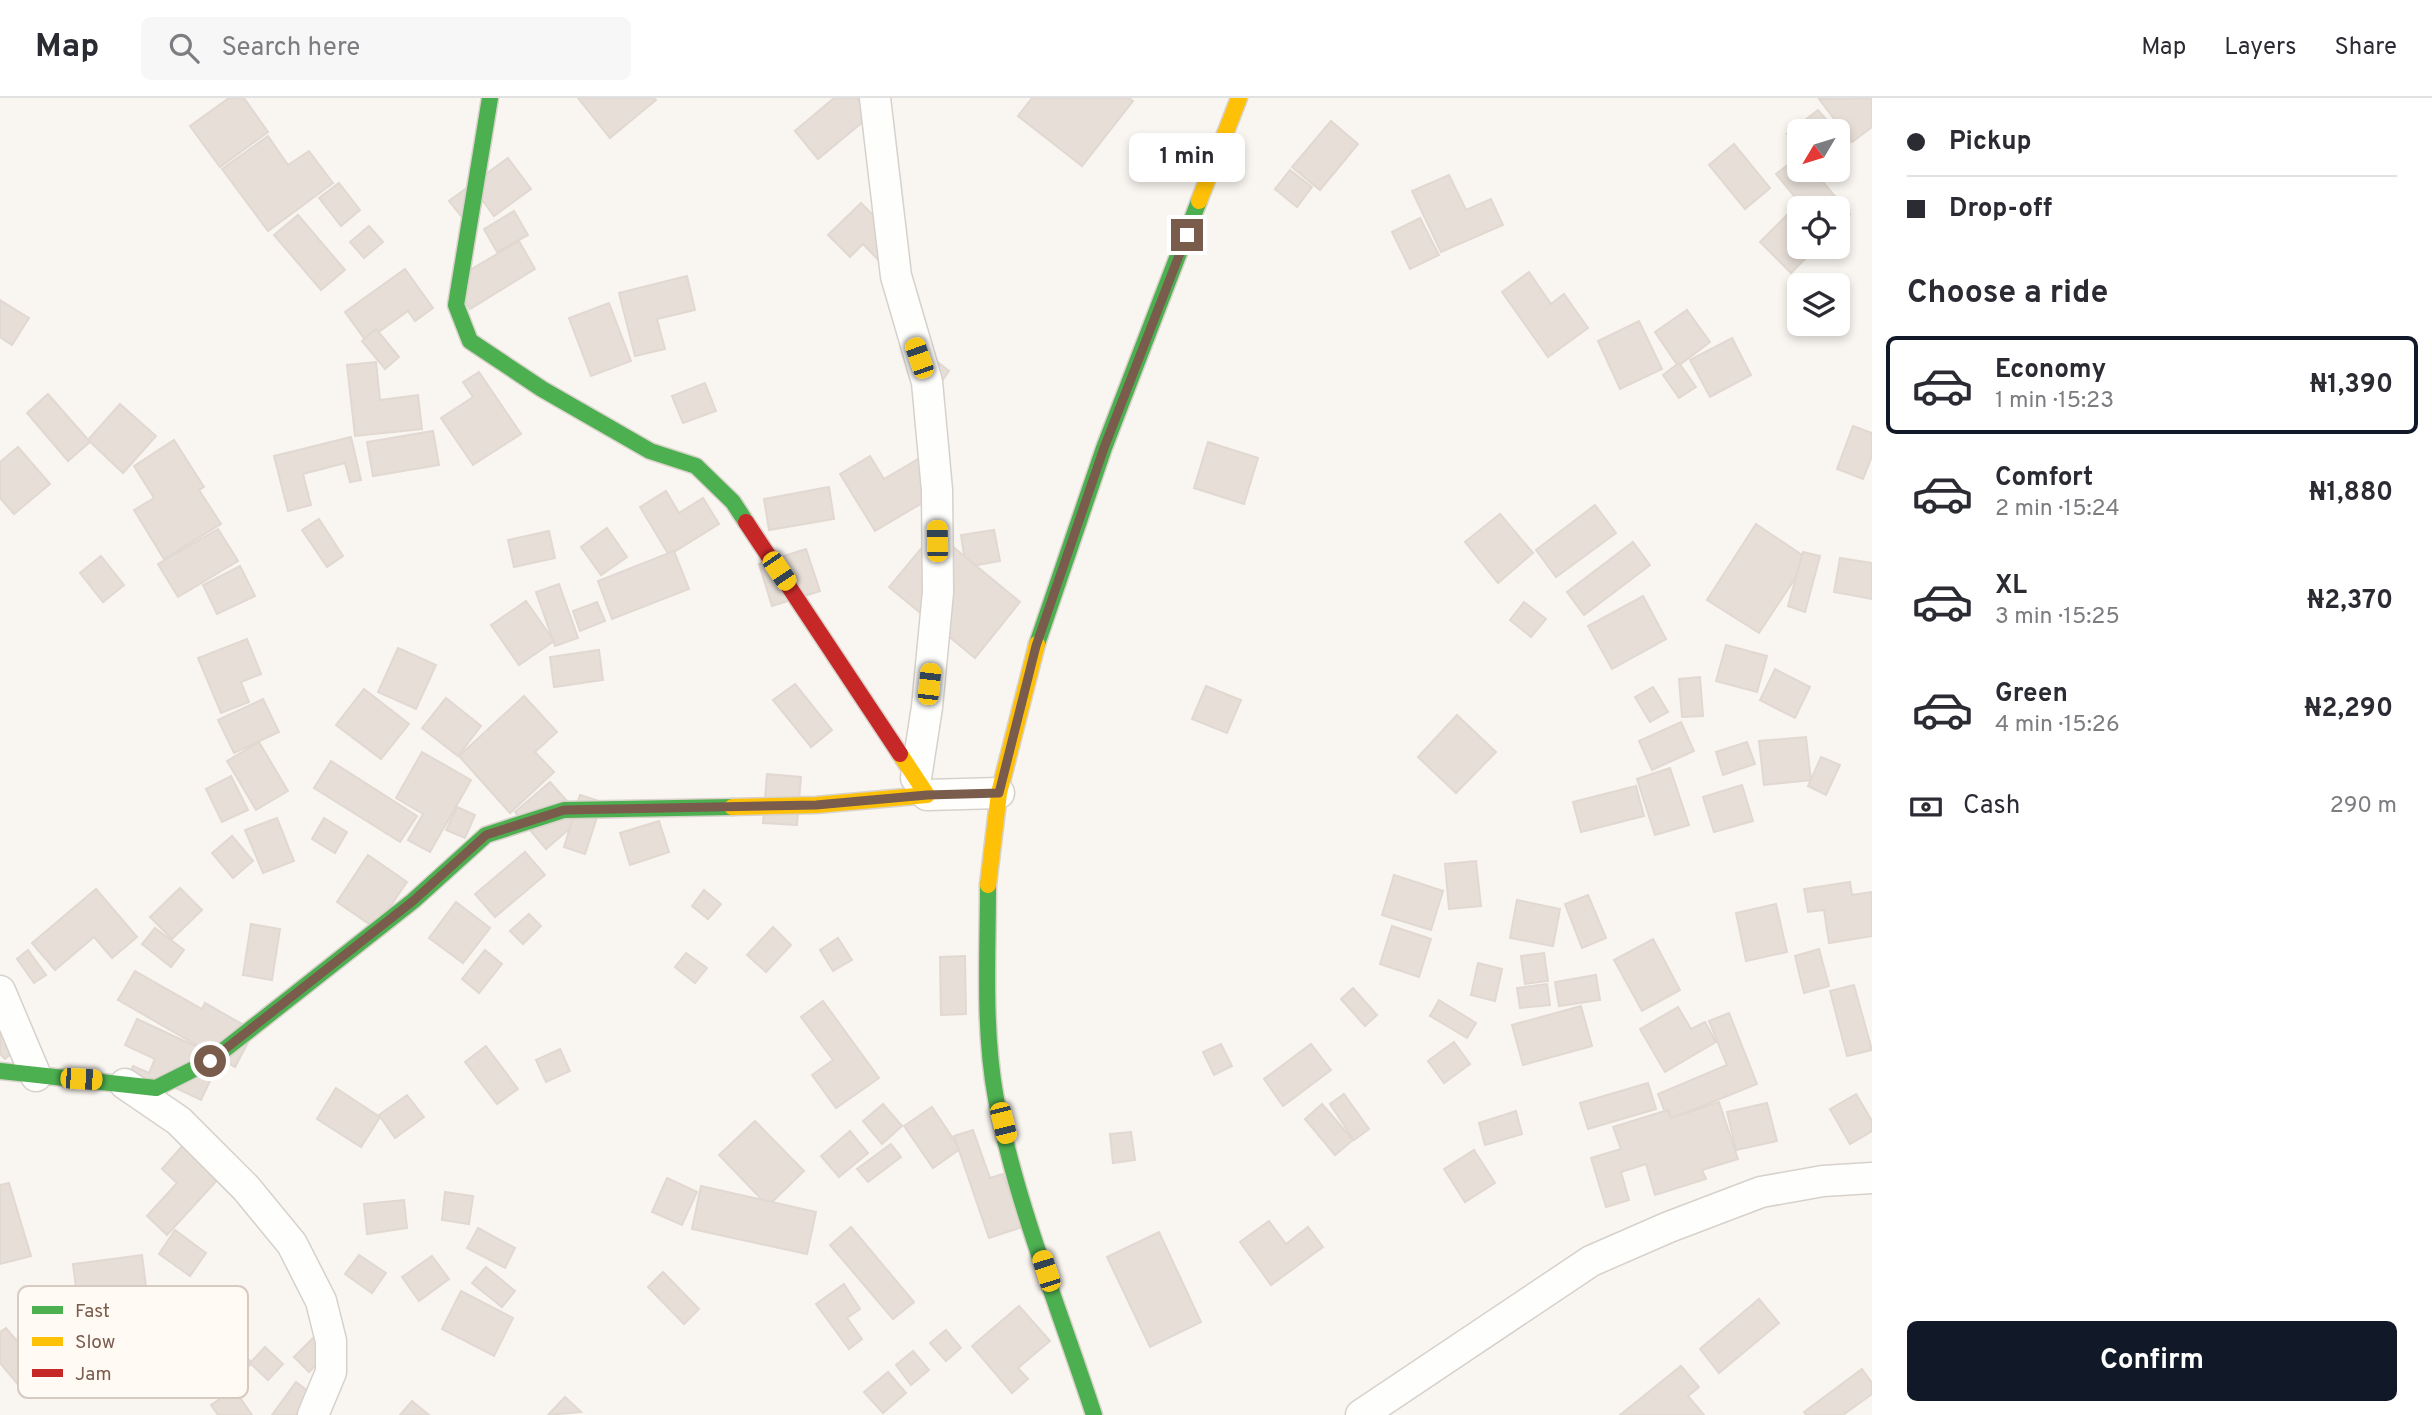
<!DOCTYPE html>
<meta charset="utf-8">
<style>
:root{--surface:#fff;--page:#f7f7f7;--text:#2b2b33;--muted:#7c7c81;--line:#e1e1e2;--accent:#111827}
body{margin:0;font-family:Overpass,sans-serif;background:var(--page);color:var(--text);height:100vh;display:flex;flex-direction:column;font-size:26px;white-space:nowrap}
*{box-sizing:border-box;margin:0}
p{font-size:23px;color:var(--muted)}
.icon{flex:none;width:38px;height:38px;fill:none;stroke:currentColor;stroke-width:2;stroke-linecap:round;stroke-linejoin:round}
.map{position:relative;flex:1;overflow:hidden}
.side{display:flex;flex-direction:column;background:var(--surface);width:560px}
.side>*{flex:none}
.banner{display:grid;align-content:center;height:154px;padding:0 35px;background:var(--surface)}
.needle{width:46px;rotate:232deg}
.fabs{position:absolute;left:1787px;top:21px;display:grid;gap:14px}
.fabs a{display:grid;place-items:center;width:63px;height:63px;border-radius:10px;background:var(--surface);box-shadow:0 4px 10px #0003;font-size:35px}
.end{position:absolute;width:32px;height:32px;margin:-16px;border:9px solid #7a5c4d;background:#fff;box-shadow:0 0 0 4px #fff}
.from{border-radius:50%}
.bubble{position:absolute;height:49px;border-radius:10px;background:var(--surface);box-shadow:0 4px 10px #0003;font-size:23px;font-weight:700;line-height:49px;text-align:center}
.car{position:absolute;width:21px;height:42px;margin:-21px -10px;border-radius:9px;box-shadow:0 0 5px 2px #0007;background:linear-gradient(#f5c518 24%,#345 0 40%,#f5c518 0 76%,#345 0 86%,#f5c518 0)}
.banner b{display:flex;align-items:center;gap:24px;height:66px;font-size:26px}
.banner b+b{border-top:2px solid var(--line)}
.banner i{width:18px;height:18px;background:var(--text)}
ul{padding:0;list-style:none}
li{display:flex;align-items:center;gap:21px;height:98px;margin:0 14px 10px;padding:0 21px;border:4px solid transparent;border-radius:10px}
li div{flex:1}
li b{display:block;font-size:26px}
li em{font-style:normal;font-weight:700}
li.active{border-color:var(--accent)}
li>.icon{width:63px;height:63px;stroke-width:1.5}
h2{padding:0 35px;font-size:32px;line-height:84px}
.pay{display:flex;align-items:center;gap:18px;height:77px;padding:0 35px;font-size:26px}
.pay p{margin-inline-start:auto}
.cta{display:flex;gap:14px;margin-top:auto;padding:14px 35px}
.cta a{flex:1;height:80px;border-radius:10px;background:var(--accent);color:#fff;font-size:28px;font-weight:700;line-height:80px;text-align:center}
header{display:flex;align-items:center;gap:42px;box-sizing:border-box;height:98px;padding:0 35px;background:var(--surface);border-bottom:2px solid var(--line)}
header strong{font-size:33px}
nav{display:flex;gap:38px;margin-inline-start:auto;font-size:24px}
.search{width:490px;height:63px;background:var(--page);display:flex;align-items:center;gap:18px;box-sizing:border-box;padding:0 24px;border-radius:10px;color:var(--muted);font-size:26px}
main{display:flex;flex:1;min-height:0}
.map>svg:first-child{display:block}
.building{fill:#e6ded7;stroke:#e2d8d2;stroke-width:2}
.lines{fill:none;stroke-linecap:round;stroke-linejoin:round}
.street-casing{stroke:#d7d1cb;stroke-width:33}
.fast-casing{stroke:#d9d2cb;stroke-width:19}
.slow-casing{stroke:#d9d2cb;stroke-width:19}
.jam-casing{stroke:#d9d2cb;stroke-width:19}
.street{stroke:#fefefd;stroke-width:30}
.fast{stroke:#4caf50;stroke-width:16}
.slow{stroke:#ffc107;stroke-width:16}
.jam{stroke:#c62828;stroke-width:16}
.route{stroke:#7a5c4d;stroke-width:9}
.key{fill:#fffaf3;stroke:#d7cbc1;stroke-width:2}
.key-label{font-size:19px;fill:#7a5c4d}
</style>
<header>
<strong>Map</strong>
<div class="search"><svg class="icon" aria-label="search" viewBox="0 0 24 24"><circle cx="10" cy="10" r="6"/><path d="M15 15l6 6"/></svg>Search here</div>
<nav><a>Map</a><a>Layers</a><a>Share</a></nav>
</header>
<main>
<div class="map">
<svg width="1872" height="1317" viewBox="0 0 1872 1317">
<rect width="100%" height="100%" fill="#f9f5f0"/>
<g class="building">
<path d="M229,0H244L268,34L220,69L190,28Z"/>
<path d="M578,0H654L656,2L610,40Z"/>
<path d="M834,0H857L871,17L818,61L795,33Z"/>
<path d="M1032,0H1129L1133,3L1082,68L1018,18Z"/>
<path d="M1872,0V29L1852,44L1819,1Z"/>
<path d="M1818,12L1830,26L1820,33H1799V50L1787,36Z"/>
<path d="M1331,23L1358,46L1320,92L1292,69Z"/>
<path d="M268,38L288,67L309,53L333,85L268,133L222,71Z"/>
<path d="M1734,46L1770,90L1745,111L1709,67Z"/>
<path d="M1799,58V72H1813L1850,116L1838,126V110H1804L1776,76Z"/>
<path d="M508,60L531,91L494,118L483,103L461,118L449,103Z"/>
<path d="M1290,72L1312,89L1297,109L1275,91Z"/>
<path d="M1449,77L1466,112L1491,101L1503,127L1441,154L1412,93Z"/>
<path d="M339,85L360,112L341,128L319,100Z"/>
<path d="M861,105L905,149L885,169L863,146L850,159L828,137Z"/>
<path d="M514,113L528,137L497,154L484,131Z"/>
<path d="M1791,113L1799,121V149H1817L1791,175L1760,144Z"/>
<path d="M298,117L345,172L321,192L274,137Z"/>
<path d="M1420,120L1439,157L1410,171L1392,134Z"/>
<path d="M369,128L383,144L364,160L350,144Z"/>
<path d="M519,143L535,171L470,211L453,182Z"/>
<path d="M405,171L433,210L415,223L408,213L366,243L345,214Z"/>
<path d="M1529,174L1551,206L1564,196L1588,230L1548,259L1502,194Z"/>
<path d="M687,178L695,212L657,221L665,251L635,258L619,195Z"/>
<path d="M0,202L29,220L12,247L0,239Z"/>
<path d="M609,205L631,263L591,278L569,220Z"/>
<path d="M1687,212L1710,244L1678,268L1655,234Z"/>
<path d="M1639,223L1662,271L1620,291L1598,243Z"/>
<path d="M376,231L399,259L385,271L362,243Z"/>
<path d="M1732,240L1751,277L1710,299L1690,262Z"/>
<path d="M930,258L949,273L937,290Z"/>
<path d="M376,264L380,302L418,297L422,331L355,338L347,267Z"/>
<path d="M1679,265L1696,289L1679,300L1663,277Z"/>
<path d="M479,274L521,336L473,367L441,320L473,299L463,284Z"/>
<path d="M705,285L716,313L683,325L672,298Z"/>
<path d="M48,296L90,344L68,363L27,315Z"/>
<path d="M120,306L156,338L123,375L88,342Z"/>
<path d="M1853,328L1872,335V358L1863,381L1837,371Z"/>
<path d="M433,333L439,367L373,378L367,344Z"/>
<path d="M351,339L361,382L350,384L345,365L303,376L311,407L288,413L274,358Z"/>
<path d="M174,342L204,389L199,392L221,426L164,461L134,412L154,400L134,368Z"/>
<path d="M1208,344L1258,360L1244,406L1194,390Z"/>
<path d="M18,349L50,386L14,416L0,400V364Z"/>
<path d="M928,355L949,389L875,433L840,376L870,358L884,381Z"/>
<path d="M829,389L834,421L769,432L764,401Z"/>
<path d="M666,393L679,415L703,400L719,426L669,457L640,409Z"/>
<path d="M1595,407L1616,435L1556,479L1536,452Z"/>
<path d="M1500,416L1533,455L1498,485L1465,444Z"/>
<path d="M319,421L343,458L327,469L302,432Z"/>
<path d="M1756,426L1808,461L1759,535L1707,502Z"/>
<path d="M607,430L627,459L601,477L581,449Z"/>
<path d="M218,431L238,463L178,499L158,466Z"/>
<path d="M994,432L1000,463L966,469L961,437Z"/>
<path d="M549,433L555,460L514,469L508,442Z"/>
<path d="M935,434L1020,504L975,560L889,489Z"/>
<path d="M1633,444L1650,467L1584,517L1567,494Z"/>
<path d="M806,451L820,493L772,508L759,466Z"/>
<path d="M674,453L689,491L612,521L598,483Z"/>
<path d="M1803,454L1820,458L1805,514L1788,508Z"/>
<path d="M101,458L124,487L103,504L80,475Z"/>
<path d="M1840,460L1872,465V501L1834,494Z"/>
<path d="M240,468L255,498L217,516L203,487Z"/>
<path d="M559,486L578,540L555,548L536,494Z"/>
<path d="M1643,498L1666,541L1612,571L1588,528Z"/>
<path d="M526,503L554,543L519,567L491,527Z"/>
<path d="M597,504L605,523L580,533L573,513Z"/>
<path d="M1524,504L1546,521L1531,539L1510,522Z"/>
<path d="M247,541L261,576L241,584L249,604L221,615L198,560Z"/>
<path d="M1726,547L1767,558L1757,594L1716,583Z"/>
<path d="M398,550L436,567L416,611L378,594Z"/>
<path d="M599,552L603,582L554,589L550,559Z"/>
<path d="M1775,571L1810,589L1795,620L1760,602Z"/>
<path d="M1700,579L1703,618L1682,619L1679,581Z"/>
<path d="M795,586L832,632L811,649L773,602Z"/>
<path d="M1206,588L1241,602L1227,635L1192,621Z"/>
<path d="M1653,589L1668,614L1650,624L1635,599Z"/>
<path d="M364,591L409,626L381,661L336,627Z"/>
<path d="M524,598L557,634L535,654L554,674L510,715L459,658Z"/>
<path d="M446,600L481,628L458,658L422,630Z"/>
<path d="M263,601L279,634L234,655L218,622Z"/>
<path d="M1457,617L1496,654L1456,695L1418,659Z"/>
<path d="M1681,624L1694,653L1652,672L1639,643Z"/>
<path d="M1806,639L1811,682L1764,687L1759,643Z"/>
<path d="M259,644L288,693L256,712L227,663Z"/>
<path d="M1747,644L1755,666L1723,677L1716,654Z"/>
<path d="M422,654L471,682L430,754L408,742L423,716L396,700Z"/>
<path d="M1821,659L1840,667L1826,697L1808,688Z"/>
<path d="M331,663L417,718L400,744L314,690Z"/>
<path d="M1670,670L1689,727L1655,737L1637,681Z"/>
<path d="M767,676L801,679L797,727L763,725Z"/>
<path d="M231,678L248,712L222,724L206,691Z"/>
<path d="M550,684L582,720L546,751L515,714Z"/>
<path d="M1742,687L1753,723L1714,734L1703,699Z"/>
<path d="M1636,688L1644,718L1581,734L1573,704Z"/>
<path d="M580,697L602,704L585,756L564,749Z"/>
<path d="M457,709L475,717L465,740L446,732Z"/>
<path d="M277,720L294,763L263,775L245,732Z"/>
<path d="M324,720L347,734L335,755L312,741Z"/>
<path d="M659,723L669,754L630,767L620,735Z"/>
<path d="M232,738L253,763L233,780L212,755Z"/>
<path d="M525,754L545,777L495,819L475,796Z"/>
<path d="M368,757L407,784L375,830L337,804Z"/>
<path d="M1476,763L1481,808L1449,811L1445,766Z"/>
<path d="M1394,777L1443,793L1431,832L1382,817Z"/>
<path d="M1850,784L1852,797L1872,794V838L1829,845L1824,812L1808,814L1804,791Z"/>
<path d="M180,790L202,812L172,841L150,819Z"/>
<path d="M96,791L137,839L112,860L94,839L55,872L32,845Z"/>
<path d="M704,792L721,806L708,821L692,808Z"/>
<path d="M1588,797L1606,840L1582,850L1565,806Z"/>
<path d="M1517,802L1560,811L1553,848L1510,840Z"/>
<path d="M456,804L490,830L463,865L429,840Z"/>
<path d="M1776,806L1787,854L1746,863L1736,815Z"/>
<path d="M529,816L541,828L523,846L510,833Z"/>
<path d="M251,826L280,831L272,882L243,877Z"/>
<path d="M1392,828L1431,841L1419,879L1380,866Z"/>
<path d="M773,829L791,847L766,874L747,857Z"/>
<path d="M155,830L184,852L171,869L142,846Z"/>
<path d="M838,840L852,862L833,873L820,852Z"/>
<path d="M1653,841L1680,892L1642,913L1614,862Z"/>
<path d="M1819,851L1829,888L1804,895L1795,858Z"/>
<path d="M28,852L46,877L34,885L17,861Z"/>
<path d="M485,852L502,866L479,895L462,881Z"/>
<path d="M686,855L707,870L695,885L675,869Z"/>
<path d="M1544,855L1548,883L1525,886L1521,858Z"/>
<path d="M965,858L966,916L941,917L940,859Z"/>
<path d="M1478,865L1502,871L1495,903L1471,897Z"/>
<path d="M135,873L202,911L205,905L254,933L235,969L118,902Z"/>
<path d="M1596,877L1600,902L1559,908L1555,884Z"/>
<path d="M1547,886L1550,907L1520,910L1517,890Z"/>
<path d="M1854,887L1872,952L1847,958L1830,893Z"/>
<path d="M1353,890L1377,917L1365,928L1341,901Z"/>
<path d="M1439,902L1476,925L1467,940L1430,918Z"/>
<path d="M823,903L879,980L836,1010L812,977L833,962L801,919Z"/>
<path d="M1581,908L1592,948L1523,967L1512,927Z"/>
<path d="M1678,909L1691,931L1705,924L1716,944L1665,974L1640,931Z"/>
<path d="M1729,915L1757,986L1668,1022L1658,996L1727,967L1709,923Z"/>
<path d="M0,921L22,947L5,961L0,956Z"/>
<path d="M137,921L221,960L201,1002L176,990L124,988L133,968L149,975L155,961L125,947Z"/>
<path d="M1454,944L1470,966L1444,985L1428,963Z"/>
<path d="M1221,946L1232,968L1214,977L1203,954Z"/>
<path d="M1311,946L1331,972L1283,1008L1264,981Z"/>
<path d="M486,948L518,991L497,1006L465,964Z"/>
<path d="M560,951L570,973L546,984L536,962Z"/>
<path d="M1648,985L1656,1011L1588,1031L1580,1005Z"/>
<path d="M336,990L380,1019L361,1049L317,1021Z"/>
<path d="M1344,996L1369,1031L1354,1042L1330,1006Z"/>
<path d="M1856,996L1872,1023V1033L1850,1046L1830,1011Z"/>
<path d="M407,997L424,1019L395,1040L379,1017Z"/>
<path d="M1719,1004L1738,1061L1702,1072L1706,1081L1655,1097L1646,1066L1621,1074L1629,1102L1606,1109L1591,1060L1621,1051L1613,1029L1668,1012L1671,1020Z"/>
<path d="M1767,1005L1777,1043L1736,1052L1727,1014Z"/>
<path d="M883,1006L902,1028L882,1046L863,1023Z"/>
<path d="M1322,1006L1353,1042L1335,1057L1305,1021Z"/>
<path d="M932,1009L960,1051L933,1070L904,1028Z"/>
<path d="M1516,1013L1522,1036L1485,1047L1479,1025Z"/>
<path d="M755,1023L804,1073L768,1108L719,1057Z"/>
<path d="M973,1032L990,1080L1003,1076L1022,1129L989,1140L954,1038Z"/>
<path d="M850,1033L868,1055L839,1079L821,1058Z"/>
<path d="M1131,1034L1135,1062L1113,1065L1110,1036Z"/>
<path d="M184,1046L220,1079L167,1137L147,1118L177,1085L162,1071Z"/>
<path d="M891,1046L901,1059L868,1084L857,1071Z"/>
<path d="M1474,1052L1495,1085L1465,1104L1444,1071Z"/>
<path d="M667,1080L697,1094L682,1127L652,1114Z"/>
<path d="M9,1085L31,1158L0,1166V1087Z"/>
<path d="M701,1088L816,1114L807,1156L692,1131Z"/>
<path d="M445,1094L473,1098L469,1126L442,1122Z"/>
<path d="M404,1102L407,1130L367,1136L364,1106Z"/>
<path d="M1269,1123L1286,1146L1308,1129L1323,1149L1271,1187L1240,1144Z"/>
<path d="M851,1129L914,1204L893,1221L830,1147Z"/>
<path d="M478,1130L515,1150L505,1170L467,1150Z"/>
<path d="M175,1132L206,1155L190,1178L159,1156Z"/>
<path d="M1159,1134L1201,1224L1150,1249L1107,1159Z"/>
<path d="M142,1157L146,1189L77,1198L73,1166Z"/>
<path d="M359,1157L386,1175L372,1195L345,1176Z"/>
<path d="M432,1158L449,1181L419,1203L402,1179Z"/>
<path d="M486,1169L515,1193L502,1209L472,1185Z"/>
<path d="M663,1174L699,1211L684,1226L648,1189Z"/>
<path d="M844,1186L860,1211L847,1220L862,1241L849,1251L816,1206Z"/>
<path d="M461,1193L513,1220L494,1258L442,1231Z"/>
<path d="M1759,1201L1779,1225L1719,1275L1700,1251Z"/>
<path d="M1019,1208L1050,1243L1018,1270L1028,1281L1012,1295L972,1248Z"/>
<path d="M41,1222L66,1253L21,1290L0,1265V1234L6,1230L16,1242Z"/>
<path d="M946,1232L961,1250L946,1263L930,1245Z"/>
<path d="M320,1233L335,1248L309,1274L294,1259Z"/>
<path d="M232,1245L252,1265L228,1289L208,1269Z"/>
<path d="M265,1249L283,1266L268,1282L250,1265Z"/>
<path d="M913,1253L929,1272L911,1287L896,1267Z"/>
<path d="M1681,1268L1699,1289L1688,1298L1704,1317H1620Z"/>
<path d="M1862,1271L1872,1285V1296L1843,1317H1806L1804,1314Z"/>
<path d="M888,1274L906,1295L883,1315L864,1294Z"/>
<path d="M296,1284L313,1297L298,1317H272Z"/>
<path d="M234,1291L252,1317H218L211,1307Z"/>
<path d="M565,1299L581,1314L548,1317Z"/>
<path d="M412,1303L429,1317H400Z"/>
</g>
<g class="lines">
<g class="street-casing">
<g id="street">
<path d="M875,0L896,178L927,284L937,392L938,494L927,609L916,680"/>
<path d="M927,697L999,695"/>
<path d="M0,893L36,978"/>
<path d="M125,986L179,1023L246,1090L292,1146L321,1203L331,1243V1274L313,1317"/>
<path d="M1361,1317L1591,1163L1669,1129L1761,1094L1823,1083L1872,1080"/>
</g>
</g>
<g class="fast-casing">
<g id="fast">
<path d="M490,0L456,207L470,243L542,291L650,353L696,368L733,404L746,424"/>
<path d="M1037,546L1104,350L1199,103"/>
<path d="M988,787C988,857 983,931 996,1001C1017,1108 1060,1213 1094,1317"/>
<path d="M0,973L156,990L210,963L413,803L486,737L564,712L732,709"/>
</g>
</g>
<g class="slow-casing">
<g id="slow">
<path d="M1199,103L1239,0"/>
<path d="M732,709L816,707L927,697L900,656"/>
<path d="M988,787L999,695L1037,546"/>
</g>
</g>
<g class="jam-casing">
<path id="jam" d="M746,424L900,656"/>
</g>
<use href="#street" class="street"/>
<use href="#fast" class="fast"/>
<use href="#slow" class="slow"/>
<use href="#jam" class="jam"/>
</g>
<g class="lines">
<path class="route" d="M210,963L413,803L486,737L564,712L816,707L927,697L999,695L1036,548L1104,350L1187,137"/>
</g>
<rect x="18" y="1188" width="230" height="112" rx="10" class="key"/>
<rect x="32" y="1208" width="31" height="8" fill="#4caf50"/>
<rect x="32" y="1239" width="31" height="9" fill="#ffc107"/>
<rect x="32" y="1271" width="31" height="8" fill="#c62828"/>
<g class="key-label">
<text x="75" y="1219">Fast</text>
<text x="75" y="1250">Slow</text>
<text x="75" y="1282">Jam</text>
</g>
</svg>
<div class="fabs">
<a><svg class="needle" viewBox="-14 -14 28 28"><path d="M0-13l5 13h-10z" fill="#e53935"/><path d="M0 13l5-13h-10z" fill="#7c7c81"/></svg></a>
<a><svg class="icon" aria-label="locate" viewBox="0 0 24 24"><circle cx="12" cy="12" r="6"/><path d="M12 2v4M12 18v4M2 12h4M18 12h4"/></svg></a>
<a><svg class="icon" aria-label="layers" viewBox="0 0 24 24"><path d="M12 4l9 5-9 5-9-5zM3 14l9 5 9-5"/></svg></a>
</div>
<i class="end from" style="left:210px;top:963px"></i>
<i class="end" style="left:1187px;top:137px"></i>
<div class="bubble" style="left:1129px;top:35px;width:116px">1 min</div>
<i class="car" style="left:919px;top:260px;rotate:341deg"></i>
<i class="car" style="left:937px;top:443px;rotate:359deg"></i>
<i class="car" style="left:779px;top:473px;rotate:146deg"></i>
<i class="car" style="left:929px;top:586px;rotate:6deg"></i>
<i class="car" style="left:81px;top:981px;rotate:93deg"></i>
<i class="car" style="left:1003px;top:1025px;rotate:166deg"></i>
<i class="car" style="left:1046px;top:1173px;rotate:342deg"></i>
</div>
<section class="side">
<div class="banner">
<b><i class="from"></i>Pickup</b>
<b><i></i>Drop-off</b>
</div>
<h2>Choose a ride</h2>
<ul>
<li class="active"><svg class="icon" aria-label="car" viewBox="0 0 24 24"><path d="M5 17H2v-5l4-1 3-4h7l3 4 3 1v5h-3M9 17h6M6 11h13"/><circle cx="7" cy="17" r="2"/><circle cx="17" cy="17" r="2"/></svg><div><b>Economy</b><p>1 min · 15:23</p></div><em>₦1,390</em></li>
<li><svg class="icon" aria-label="car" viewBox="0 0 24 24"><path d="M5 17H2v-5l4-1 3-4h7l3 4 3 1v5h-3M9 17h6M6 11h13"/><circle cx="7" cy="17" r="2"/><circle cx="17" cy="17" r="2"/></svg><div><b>Comfort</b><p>2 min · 15:24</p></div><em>₦1,880</em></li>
<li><svg class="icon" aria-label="car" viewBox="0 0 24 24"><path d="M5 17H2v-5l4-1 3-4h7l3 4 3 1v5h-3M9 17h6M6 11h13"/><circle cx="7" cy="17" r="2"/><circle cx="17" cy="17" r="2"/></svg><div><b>XL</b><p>3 min · 15:25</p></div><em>₦2,370</em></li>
<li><svg class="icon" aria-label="car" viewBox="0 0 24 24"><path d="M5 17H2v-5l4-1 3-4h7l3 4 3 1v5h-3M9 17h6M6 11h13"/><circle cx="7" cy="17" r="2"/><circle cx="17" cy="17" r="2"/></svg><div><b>Green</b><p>4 min · 15:26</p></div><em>₦2,290</em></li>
</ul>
<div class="pay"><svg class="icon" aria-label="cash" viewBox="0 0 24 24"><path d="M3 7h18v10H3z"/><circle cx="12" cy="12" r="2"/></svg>Cash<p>290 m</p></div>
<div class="cta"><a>Confirm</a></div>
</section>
</main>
